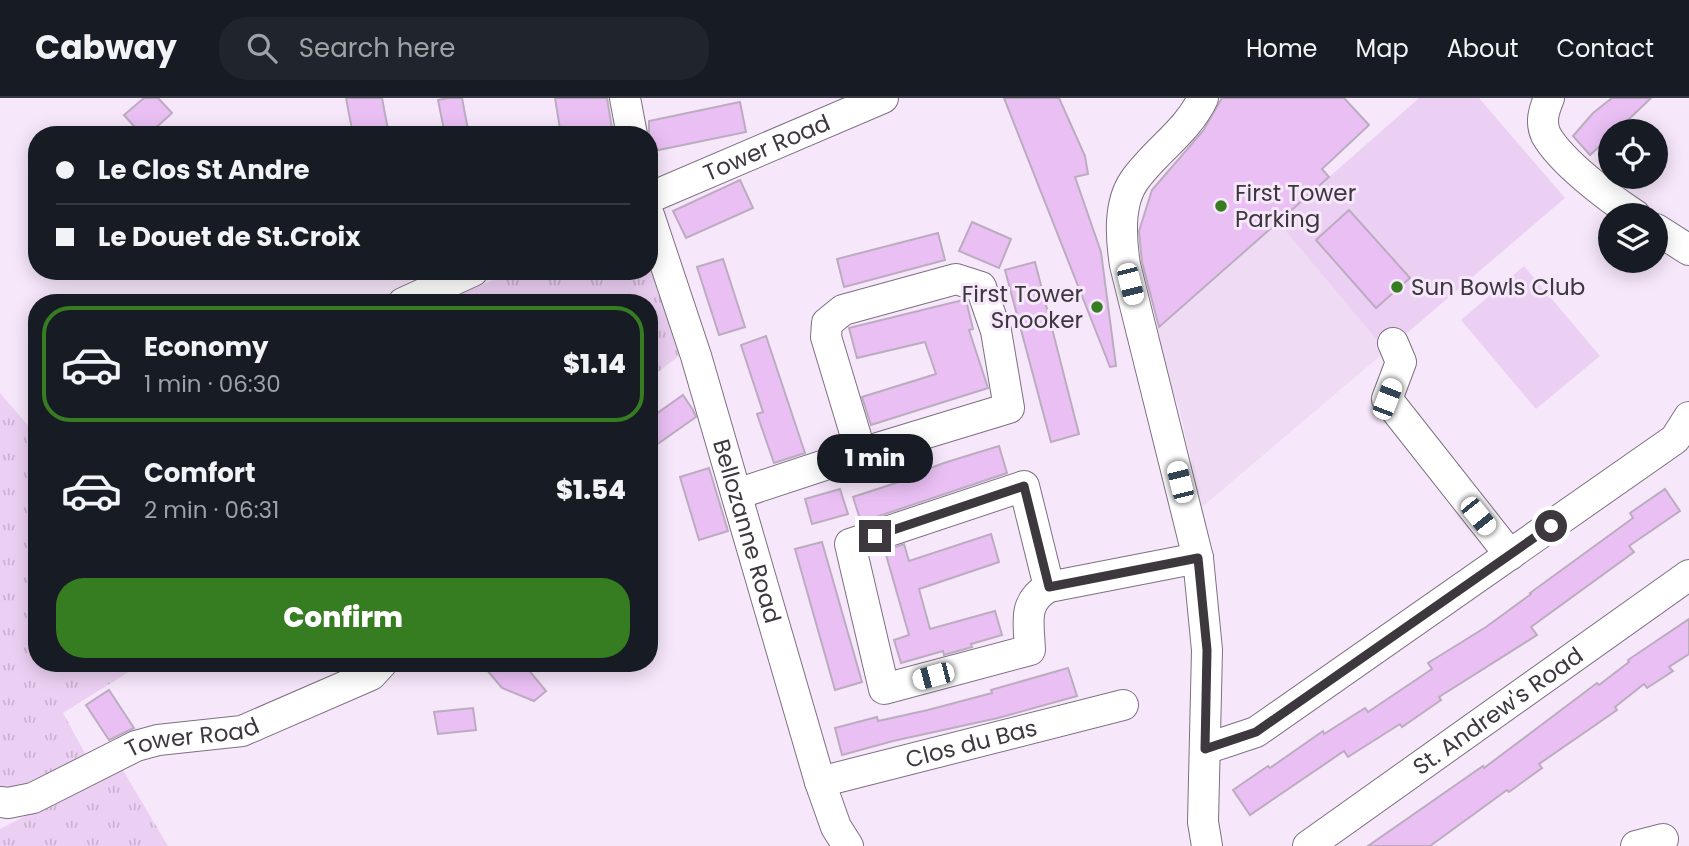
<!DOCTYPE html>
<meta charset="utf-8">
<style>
:root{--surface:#171b24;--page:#20242c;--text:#f1f3f6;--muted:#9ea1a6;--line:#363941;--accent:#367c20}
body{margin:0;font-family:Poppins,sans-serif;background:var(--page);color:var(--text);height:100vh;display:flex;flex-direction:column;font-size:26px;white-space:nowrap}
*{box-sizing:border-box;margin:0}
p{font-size:23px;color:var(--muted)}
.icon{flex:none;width:38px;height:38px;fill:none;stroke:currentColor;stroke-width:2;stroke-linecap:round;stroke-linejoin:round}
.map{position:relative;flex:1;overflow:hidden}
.panel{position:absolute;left:28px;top:196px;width:630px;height:378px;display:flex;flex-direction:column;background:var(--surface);border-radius:28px;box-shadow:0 4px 18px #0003}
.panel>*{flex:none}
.hud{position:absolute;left:28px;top:28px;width:630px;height:154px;border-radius:28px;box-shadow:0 4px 18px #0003;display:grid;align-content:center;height:154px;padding:0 28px;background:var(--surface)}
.fabs{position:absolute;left:1598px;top:21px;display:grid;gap:14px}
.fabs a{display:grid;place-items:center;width:70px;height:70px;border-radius:50%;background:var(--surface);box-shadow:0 4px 18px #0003;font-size:35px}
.end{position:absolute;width:32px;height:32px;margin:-16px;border:9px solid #3d373e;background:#fff;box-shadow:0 0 0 4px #fff}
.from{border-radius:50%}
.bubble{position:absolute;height:49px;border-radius:24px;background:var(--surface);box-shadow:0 4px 18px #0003;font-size:23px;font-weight:800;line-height:49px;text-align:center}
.car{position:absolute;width:21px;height:42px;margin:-21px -10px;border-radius:9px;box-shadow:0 0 5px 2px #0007;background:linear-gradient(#fff 24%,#345 0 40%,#fff 0 76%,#345 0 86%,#fff 0)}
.hud b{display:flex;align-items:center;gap:24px;height:66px;font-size:26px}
.hud b+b{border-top:2px solid var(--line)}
.hud i{width:18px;height:18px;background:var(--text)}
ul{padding:12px 0 0;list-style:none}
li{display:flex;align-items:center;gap:21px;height:116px;margin:0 14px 10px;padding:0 14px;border:4px solid transparent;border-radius:28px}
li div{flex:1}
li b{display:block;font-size:26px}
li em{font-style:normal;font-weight:800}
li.selected{border-color:var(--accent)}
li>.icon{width:63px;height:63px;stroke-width:1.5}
.primary-button{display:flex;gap:14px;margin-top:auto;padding:14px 28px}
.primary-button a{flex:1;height:80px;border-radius:28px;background:var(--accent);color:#fff;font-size:28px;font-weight:800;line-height:80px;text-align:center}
header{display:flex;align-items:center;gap:42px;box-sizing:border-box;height:98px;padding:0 35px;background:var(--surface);border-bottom:2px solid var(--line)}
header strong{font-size:33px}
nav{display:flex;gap:38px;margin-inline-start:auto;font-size:24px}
.search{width:490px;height:63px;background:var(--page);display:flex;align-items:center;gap:18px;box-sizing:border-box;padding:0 24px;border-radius:28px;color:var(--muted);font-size:26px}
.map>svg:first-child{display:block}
.built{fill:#f0dbf5}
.grass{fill:url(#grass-tufts)}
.park{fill:#ecd0f3}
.building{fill:#eac0f4;stroke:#bbacbf;stroke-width:2}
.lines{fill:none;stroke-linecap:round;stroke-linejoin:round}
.minor-casing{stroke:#7e7082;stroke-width:32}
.minor{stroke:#fff;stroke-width:30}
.route{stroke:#3d373e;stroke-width:9}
.poi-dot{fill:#367c20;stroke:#f6e7fa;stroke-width:2.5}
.labels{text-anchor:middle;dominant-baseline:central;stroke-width:6;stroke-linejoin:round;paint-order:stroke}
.street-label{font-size:23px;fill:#3d373e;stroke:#f6e7fa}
.poi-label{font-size:23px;fill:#3d373e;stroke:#f6e7fa;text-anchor:start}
</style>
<header>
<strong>Cabway</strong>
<div class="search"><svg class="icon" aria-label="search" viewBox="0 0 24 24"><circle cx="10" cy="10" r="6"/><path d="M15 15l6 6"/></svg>Search here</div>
<nav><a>Home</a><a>Map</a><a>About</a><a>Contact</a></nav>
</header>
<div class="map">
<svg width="1689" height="748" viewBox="0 0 1689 748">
<defs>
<pattern id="grass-tufts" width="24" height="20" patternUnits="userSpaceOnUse" patternTransform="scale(1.75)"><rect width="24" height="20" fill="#ecd0f3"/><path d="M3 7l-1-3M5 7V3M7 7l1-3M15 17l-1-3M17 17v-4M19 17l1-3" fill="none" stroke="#cbb3d1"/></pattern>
</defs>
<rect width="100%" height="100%" fill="#f6e7fa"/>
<path class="built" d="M1278,124L1386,253L1202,409L1180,314L1153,234Z"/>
<g class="grass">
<path d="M649,155L684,254L649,281V205H438L515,173H649Z"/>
<path d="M0,295L37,338V565H143L63,615L87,659L40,685L0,694Z"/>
<path d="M121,669L168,748H0V731Z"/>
</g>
<g class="park">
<path d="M1419,0H1479L1565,100L1386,253L1278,124Z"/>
<path d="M1524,168L1600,258L1536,311L1461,222Z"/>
</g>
<g class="building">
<path d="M144,0H158L172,15L148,37H142L124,17Z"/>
<path d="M346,0H382L389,37H353Z"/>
<path d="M448,0H462L469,37H445L438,2Z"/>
<path d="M555,0H607L613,37H561Z"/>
<path d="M1004,0H1059L1085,58L1088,76L1075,79L1101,154L1116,268L1110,269Z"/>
<path d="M1222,0H1344L1369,27L1322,71L1329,79L1159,229L1142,164L1139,133L1152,92L1203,33Z"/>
<path d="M1612,0H1651L1628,22L1637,33H1610V39L1590,57L1573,38L1593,15Z"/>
<path d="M740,4L746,34L649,54V23Z"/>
<path d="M740,82L753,110L686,140L673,113Z"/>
<path d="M1349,112L1410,180L1376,210L1316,142Z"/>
<path d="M972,124L1011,141L999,170L959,153Z"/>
<path d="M938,135L945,162L844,189L837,161Z"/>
<path d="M723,161L745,229L719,237L697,169Z"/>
<path d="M1035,164L1079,336L1051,344L1005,172Z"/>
<path d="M963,202H966L973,231L969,232L988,290L871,327L862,299L936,276L925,244L857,260L849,230Z"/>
<path d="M766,238L805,355L774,365L757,316L763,314L741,247Z"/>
<path d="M683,297L693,312L696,319L649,352V321Z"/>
<path d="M999,348L1007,375L861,424L853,399L914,379L913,376L947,364Z"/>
<path d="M709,370L728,433L699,442L680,379Z"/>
<path d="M840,391L848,416L812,426L805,401Z"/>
<path d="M1665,391L1680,413L1629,448L1634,454L1531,529L1537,537L1439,599L1441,602L1402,629L1400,626L1348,659L1344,653L1250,717L1233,692L1268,668L1270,670L1323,633L1324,636L1365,610L1368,614L1432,571L1428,565L1486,529L1531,496L1530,495L1633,420L1630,415Z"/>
<path d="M991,436L999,464L919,491L930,531L995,513L1002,537L971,546L972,549L944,557L943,553L901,565L894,542L909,537L885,453L904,446L909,463Z"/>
<path d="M822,444L862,584L835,592L795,451Z"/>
<path d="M1689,521V556L1669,569L1673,573L1647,590L1644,586L1615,609L1617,612L1539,666L1542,670L1509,694L1507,692L1430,748H1368L1483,668L1484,670L1597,585L1599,587L1629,564L1628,562Z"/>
<path d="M481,565H523L546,593L534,603L502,590Z"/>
<path d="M1068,570L1077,598L998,620L893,643L842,657L835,630L877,619L878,623L928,612L992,595L991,592Z"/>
<path d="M109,592L134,630L109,642L86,607Z"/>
<path d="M473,610L476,632L438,636L434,614Z"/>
</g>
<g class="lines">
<g class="minor-casing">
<g id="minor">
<path d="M625,0L632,37"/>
<path d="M1203,0C1187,34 1155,53 1134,83C1118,106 1121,141 1125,167L1198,460L1207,552L1203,724L1207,748"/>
<path d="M1549,0C1544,12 1540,24 1546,37C1561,64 1609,100 1635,117"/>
<path id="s1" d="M649,100L883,0"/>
<path id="s2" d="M649,117L696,258L820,684L836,729L848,748"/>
<path d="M1656,131L1689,152"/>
<path d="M403,205L473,173"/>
<path d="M1393,245L1401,264L1387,301L1510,457"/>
<path d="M737,396L861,355L826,239L827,225L843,212L956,181L981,189L996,233L1009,310L861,355"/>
<path d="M1049,489L1024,388L850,446L884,591L1030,552C1029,525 1022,504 1049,489L1198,460"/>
<path d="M1205,651L1256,634L1675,341L1689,319"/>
<path id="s3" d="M820,684L1123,607"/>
<path id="s4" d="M0,704L8,705L33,700L136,648L158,642L242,633L371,577L382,565"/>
<path id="s5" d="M1308,748L1689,477"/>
<path d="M1636,748L1663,741"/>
</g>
</g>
<use href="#minor" class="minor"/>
</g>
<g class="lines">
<path class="route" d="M875,438L1024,388L1049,489L1198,460L1207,552L1205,651L1256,634L1551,428"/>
</g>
<g class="poi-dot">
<circle cx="1221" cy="108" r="7"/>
<circle cx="1397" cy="189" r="7"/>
<circle cx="1097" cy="209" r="7"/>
</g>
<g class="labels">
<g class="street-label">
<text stroke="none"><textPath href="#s1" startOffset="128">Tower Road</textPath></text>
<text stroke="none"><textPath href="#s2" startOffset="331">Bellozanne Road</textPath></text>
<text stroke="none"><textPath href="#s5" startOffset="233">St. Andrew's Road</textPath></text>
<text stroke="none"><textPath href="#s4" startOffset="206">Tower Road</textPath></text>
<text stroke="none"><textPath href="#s3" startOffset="156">Clos du Bas</textPath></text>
</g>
<g class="poi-label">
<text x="1235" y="95">First Tower<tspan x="1235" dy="26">Parking</tspan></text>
<text x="1411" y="189">Sun Bowls Club</text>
<text x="1083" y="196" text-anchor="end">First Tower<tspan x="1083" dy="26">Snooker</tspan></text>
</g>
</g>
</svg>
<div class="fabs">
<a><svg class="icon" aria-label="locate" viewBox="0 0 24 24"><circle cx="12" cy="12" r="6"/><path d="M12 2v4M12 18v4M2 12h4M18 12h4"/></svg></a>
<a><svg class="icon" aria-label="layers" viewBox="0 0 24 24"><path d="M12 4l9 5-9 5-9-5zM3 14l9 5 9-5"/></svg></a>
</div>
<i class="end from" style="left:1551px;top:428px"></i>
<i class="end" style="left:875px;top:438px"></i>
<div class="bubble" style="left:817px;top:336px;width:116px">1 min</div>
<i class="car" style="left:1130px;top:186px;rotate:166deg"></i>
<i class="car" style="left:1387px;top:301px;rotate:21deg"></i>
<i class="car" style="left:1180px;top:384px;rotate:346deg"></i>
<i class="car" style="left:1478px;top:418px;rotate:141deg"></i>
<i class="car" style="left:933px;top:578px;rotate:255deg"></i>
<div class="hud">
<b><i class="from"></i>Le Clos St Andre</b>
<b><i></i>Le Douet de St.Croix</b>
</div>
<section class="panel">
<ul>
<li class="selected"><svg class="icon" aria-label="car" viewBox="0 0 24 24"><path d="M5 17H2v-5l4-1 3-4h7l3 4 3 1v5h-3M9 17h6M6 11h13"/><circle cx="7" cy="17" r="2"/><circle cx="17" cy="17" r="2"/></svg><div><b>Economy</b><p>1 min · 06:30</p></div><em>$1.14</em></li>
<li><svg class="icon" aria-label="car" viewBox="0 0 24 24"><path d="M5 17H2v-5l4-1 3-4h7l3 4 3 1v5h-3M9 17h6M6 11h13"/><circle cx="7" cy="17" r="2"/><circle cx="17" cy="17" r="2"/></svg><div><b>Comfort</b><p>2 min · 06:31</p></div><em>$1.54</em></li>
</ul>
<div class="primary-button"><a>Confirm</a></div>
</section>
</div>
